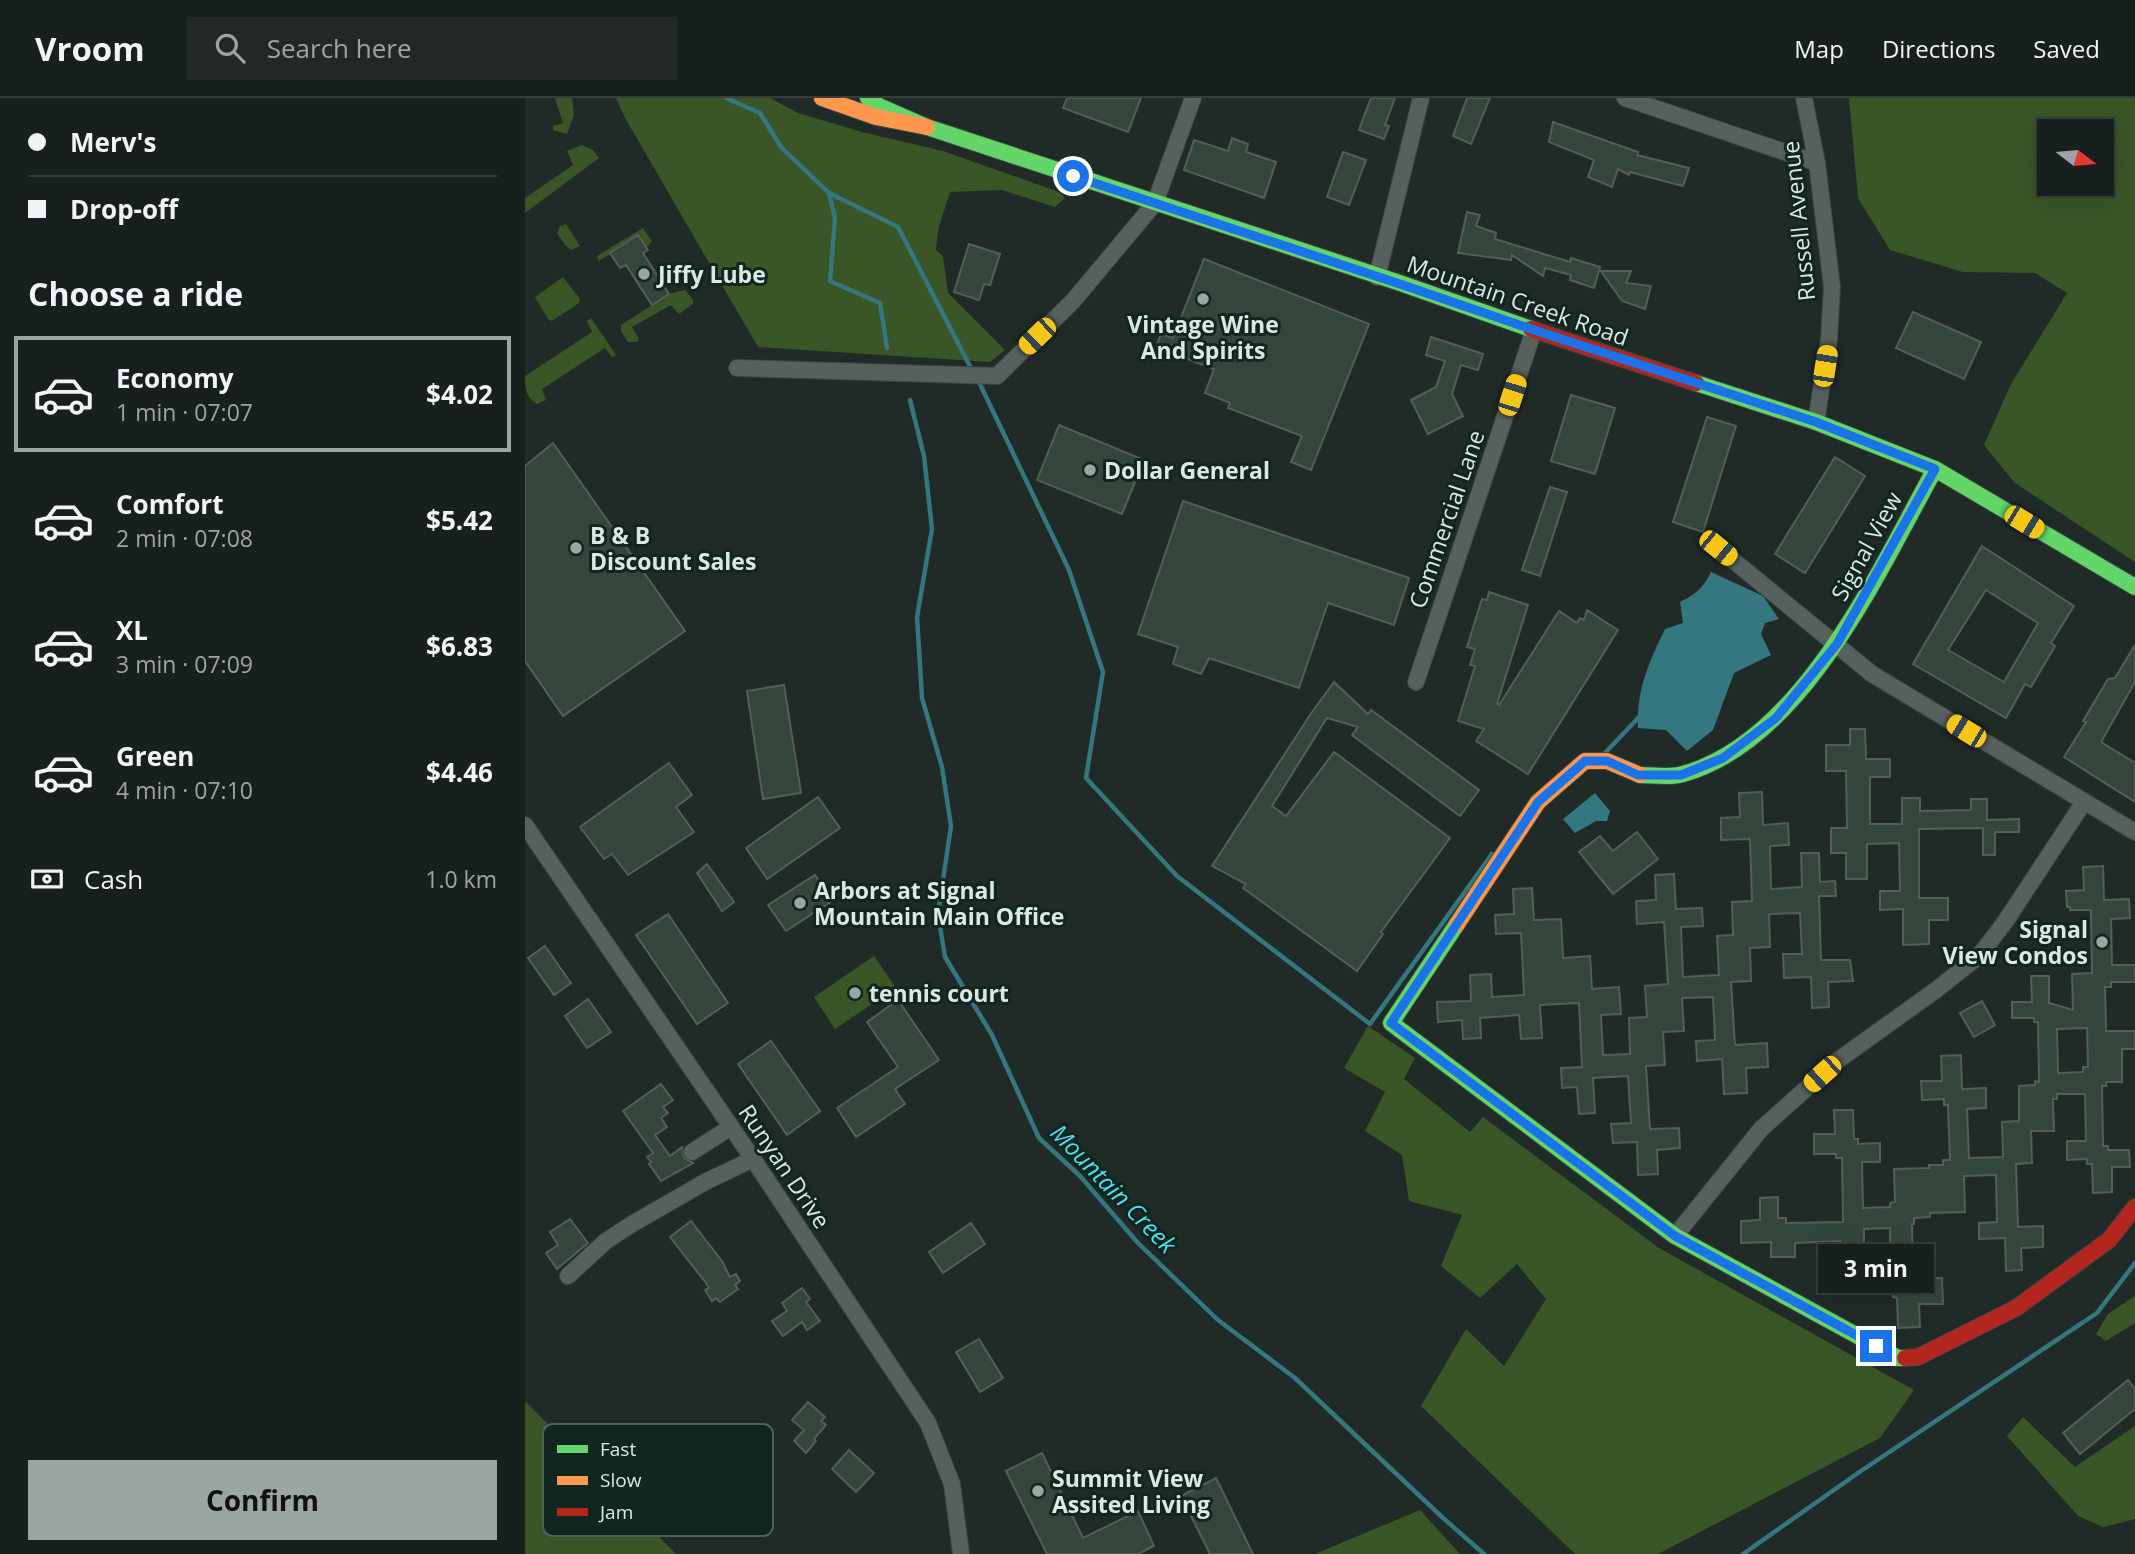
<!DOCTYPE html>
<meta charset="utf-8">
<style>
:root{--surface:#18201e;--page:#212827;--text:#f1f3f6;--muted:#9fa3a4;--line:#363e3c;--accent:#9aa6a2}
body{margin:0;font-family:"Open Sans",sans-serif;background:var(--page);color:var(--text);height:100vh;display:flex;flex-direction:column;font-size:26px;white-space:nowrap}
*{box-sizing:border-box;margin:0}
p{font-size:23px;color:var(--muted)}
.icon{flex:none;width:38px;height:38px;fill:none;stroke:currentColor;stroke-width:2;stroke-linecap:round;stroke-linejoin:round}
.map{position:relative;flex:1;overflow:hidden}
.side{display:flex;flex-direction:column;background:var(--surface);width:525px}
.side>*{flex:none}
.top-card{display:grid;align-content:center;height:154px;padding:0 28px;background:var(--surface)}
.needle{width:46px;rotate:106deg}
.buttons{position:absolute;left:1512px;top:21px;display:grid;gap:14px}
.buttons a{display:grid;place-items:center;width:77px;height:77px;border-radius:0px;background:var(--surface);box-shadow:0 7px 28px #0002,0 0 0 2px var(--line);font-size:35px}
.end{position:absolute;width:32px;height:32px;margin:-16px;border:9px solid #1a73e8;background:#fff;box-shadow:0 0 0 4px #fff}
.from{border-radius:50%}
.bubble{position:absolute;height:49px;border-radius:0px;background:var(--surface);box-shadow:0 7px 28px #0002,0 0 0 2px var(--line);font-size:23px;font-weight:700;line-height:49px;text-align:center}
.car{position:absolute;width:21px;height:42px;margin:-21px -10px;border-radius:9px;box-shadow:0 0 5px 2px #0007;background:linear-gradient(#f5c518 24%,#345 0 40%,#f5c518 0 76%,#345 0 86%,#f5c518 0)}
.top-card b{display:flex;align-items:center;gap:24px;height:66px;font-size:26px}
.top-card b+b{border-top:2px solid var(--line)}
.top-card i{width:18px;height:18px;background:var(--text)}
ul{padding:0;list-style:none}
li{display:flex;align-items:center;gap:21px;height:116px;margin:0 14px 10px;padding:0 14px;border:4px solid transparent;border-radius:0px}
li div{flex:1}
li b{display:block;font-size:26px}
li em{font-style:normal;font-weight:700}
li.on{border-color:var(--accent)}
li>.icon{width:63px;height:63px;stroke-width:1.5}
h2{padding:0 28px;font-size:32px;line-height:84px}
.pay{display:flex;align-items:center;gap:18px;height:77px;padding:0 28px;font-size:26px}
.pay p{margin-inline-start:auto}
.button{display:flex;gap:14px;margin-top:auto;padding:14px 28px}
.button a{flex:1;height:80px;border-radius:0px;background:var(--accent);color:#111;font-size:28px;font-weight:700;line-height:80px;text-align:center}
header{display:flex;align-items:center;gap:42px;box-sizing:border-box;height:98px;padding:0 35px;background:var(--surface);border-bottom:2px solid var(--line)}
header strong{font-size:33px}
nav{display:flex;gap:38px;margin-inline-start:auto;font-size:24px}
.search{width:490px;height:63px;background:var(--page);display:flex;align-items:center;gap:18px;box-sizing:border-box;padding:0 24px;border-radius:0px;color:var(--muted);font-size:26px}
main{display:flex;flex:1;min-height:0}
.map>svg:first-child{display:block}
.green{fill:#3a5526;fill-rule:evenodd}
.water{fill:#35777e}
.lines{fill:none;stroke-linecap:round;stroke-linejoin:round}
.stream{stroke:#35777e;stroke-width:4.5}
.building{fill:#34463b;stroke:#555d59;stroke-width:2;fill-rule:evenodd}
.street-casing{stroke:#3c4642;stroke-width:18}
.fast-casing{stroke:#3c4642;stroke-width:18}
.slow-casing{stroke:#3c4642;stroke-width:18}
.jam-casing{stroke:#3c4642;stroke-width:18}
.street{stroke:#56605c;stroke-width:16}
.fast{stroke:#63d668;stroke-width:16}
.slow{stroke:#ff974d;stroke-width:16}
.jam{stroke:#b3261e;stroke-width:16}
.route{stroke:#1a73e8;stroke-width:9}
.poi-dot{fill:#9aa6a2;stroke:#11261f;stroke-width:2.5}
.labels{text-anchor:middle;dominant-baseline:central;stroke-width:6;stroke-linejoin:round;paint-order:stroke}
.street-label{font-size:23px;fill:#dbe8e3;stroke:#11261f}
.poi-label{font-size:23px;font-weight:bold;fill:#dbe8e3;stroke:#11261f;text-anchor:start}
.water-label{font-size:24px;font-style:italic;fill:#53ddee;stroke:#11261f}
.key{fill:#11261f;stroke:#4e605a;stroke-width:2}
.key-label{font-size:19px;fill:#dbe8e3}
</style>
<header>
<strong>Vroom</strong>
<div class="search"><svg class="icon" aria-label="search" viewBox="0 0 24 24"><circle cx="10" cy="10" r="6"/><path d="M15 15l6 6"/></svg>Search here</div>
<nav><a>Map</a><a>Directions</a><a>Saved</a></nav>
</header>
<main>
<section class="side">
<div class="top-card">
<b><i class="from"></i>Merv's</b>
<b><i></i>Drop-off</b>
</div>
<h2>Choose a ride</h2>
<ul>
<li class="on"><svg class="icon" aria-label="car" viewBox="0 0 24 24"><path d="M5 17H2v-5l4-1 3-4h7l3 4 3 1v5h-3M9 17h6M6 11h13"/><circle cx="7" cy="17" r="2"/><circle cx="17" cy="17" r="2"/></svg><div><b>Economy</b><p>1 min · 07:07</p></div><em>$4.02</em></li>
<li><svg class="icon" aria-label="car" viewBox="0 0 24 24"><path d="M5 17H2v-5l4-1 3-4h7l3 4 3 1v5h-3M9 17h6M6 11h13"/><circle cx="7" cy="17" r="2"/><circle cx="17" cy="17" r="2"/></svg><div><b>Comfort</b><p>2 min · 07:08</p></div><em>$5.42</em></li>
<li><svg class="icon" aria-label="car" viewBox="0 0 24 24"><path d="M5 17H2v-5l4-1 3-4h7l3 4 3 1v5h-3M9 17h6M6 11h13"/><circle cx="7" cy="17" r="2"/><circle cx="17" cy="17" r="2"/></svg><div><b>XL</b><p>3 min · 07:09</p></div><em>$6.83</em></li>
<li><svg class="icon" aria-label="car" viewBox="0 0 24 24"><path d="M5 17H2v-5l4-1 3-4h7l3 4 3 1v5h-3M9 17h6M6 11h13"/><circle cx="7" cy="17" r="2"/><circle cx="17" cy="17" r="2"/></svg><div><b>Green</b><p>4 min · 07:10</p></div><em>$4.46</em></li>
</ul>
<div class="pay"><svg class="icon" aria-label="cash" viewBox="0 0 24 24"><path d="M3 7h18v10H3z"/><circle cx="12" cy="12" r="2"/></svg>Cash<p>1.0 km</p></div>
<div class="button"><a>Confirm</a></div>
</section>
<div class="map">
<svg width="1610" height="1456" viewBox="0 0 1610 1456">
<rect width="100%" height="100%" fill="#202b28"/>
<g class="green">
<path d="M30,0H47L49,17L42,36L28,32V28L38,25Z"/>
<path d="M91,0H245L273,15L337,34L418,53L534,94L540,100L530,109L477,92L425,94L413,132L411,152L418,158L423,195L480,252L465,264L233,249L100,20Z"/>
<path d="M1324,0H1610V464L1490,385L1459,347L1486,286L1542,195L1510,175L1438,174L1365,152L1333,100ZM1524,33H1577V86H1524Z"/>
<path d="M57,47L68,52L74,60L0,115V100L48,67L42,53Z"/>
<path d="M41,126L55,148L46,152L41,148L32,135L35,128Z"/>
<path d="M118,130L127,143L121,150L113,137L74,163L72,158Z"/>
<path d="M38,179L55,201L54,205L27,223L23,221L10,199Z"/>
<path d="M160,192L168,202V206L154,216L146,207L107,229L114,241L112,244H103L96,233V227L144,196Z"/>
<path d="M66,220L91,257L87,259L80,250L17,291L21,302L12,306C1,300 0,289 0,278L67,234L62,223Z"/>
<path d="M349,858L371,890L310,931L289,899Z"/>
<path d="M843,928L890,960L879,981L945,1034L958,1019L1134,1150L1389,1292L1355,1340L1133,1456H1050L896,1308L941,1231L979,1268L1021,1201L992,1166L955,1200L916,1168L937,1117L884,1103L877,1057L840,1033L860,994L819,970Z"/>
<path d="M1610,1198V1225L1581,1243L1571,1236L1583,1216Z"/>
<path d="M0,1303L151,1456H0Z"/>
<path d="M1498,1319L1550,1369L1610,1328V1421L1578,1429L1553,1418L1482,1338Z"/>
<path d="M895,1412L935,1456H790Z"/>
</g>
<g class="water">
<path d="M1186,474L1238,498L1254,521L1240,525L1236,536L1246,557L1209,575L1188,632L1162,653L1141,632L1113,630C1111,594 1124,563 1140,531L1158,525L1155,504C1170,497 1179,489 1186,474Z"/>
<path d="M1070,695L1085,713L1082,723H1071L1050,735L1038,721Z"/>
</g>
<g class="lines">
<g class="stream">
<path d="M201,0L235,15L256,49L304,95L373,129L448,274"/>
<path d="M304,95L310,120L305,183L355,205L362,250"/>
<path d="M453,282L544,472L578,574L561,680L652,778L845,926L967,756"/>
<path d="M385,302L399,358L407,431L392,519L397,600L417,669L426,728L413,816L420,859L467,937L514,1040L555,1078L613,1145L693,1222L770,1280L917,1419L959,1456"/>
<path d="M1080,655L1115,618"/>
<path d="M1218,1456L1333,1375L1572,1215L1610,1165"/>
</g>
</g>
<g class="building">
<path d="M542,0H616L603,34L538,10Z"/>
<path d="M846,0H870L860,27L864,28L859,41L834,32Z"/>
<path d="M942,0H965L946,46L928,38Z"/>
<path d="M1028,24L1113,54L1112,57L1164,70L1158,88L1105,74L1104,77L1093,71L1087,89L1063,79L1069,62L1024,44Z"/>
<path d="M707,40L723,46L721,54L751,64L739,100L659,72L669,42L703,53Z"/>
<path d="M818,54L841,62L824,107L802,99Z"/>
<path d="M942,114L955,117L951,128L971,135L970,141L1045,164L1046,160L1075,169L1069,190L1045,182L1046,177L1020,170L1018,178L987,157L986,162L933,155Z"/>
<path d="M113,137L123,152L118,155L144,196L127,207L101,167L95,170L85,155Z"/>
<path d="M444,146L475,156L465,187L459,186L454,202L429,194Z"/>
<path d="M679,161L844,226L786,372L766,364L777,338L703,310L705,305L680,295L689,271L631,249L636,236L648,240Z"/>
<path d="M1076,173H1106L1101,185L1126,188L1120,211L1097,203Z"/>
<path d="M1388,214L1456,244L1439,281L1371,250Z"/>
<path d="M906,239L958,256L953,272L936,267L927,296L938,318L903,336L886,302L911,289L920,263L901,257Z"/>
<path d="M1046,297L1090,310L1070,376L1026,363Z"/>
<path d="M1182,319L1211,328L1178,434L1148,424Z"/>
<path d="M534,327L619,362L597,416L512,382Z"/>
<path d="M28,345L160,533L38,618L0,563V368Z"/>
<path d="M1310,359L1340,378L1280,475L1250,456Z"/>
<path d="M1025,389L1042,394L1015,478L997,472Z"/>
<path d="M658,403L884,480L869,527L803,505L774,590L684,560L676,576L648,566L653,549L613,536Z"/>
<path d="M1457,448L1549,508L1526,545L1530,548L1506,589L1500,586L1481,620L1388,566ZM1461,492L1513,525L1479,584L1423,552Z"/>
<path d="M964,494L1003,507L972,606L974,607L1034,513L1052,525L1055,520L1059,522L1062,512L1093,532L1003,676L951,643L959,631L933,623L950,568L945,567L950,551L942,549L957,501L962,502Z"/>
<path d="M1610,547V584L1576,644L1610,665V704L1539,659L1561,624L1558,623L1583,581L1590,580Z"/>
<path d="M809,584L843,616L846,612L954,692L935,718L827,637L833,629L802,620L747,708L761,718L809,654L925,740L856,834L858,836L832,873L718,790L721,786L687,768L785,617Z"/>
<path d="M259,587L276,695L238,701L222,593Z"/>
<path d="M1325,631H1340L1341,661H1365V679H1345V726H1377V700H1395V713L1446,712V701H1462V722L1494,721V734H1470V757H1458V730L1394,731V800H1423V822H1404V846L1378,847V811L1355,812V793H1375L1374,745L1342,746V781H1321V755H1306V730H1322L1321,673H1301V647H1325Z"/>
<path d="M144,665L167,697L151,709L169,734L103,777L87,756L79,761L55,729Z"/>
<path d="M1237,694L1238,727L1263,725L1264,747L1245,748L1246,791L1277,789L1276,755H1294L1295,784L1310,783L1311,798H1294L1296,862H1325L1328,883L1303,884L1304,909L1287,910L1286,879L1259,880L1258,856H1277L1275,815L1244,816L1245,849L1225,850L1226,883L1206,884L1210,947L1242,945L1243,969L1221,970L1222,995L1199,996L1197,961L1172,963L1171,943L1190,942L1188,899L1157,900L1159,933L1138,934L1140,967L1121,968L1125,1031L1154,1030L1155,1050L1132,1052L1133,1076L1113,1077L1112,1044L1088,1045L1086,1026L1106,1025L1103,978L1068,980L1070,1015L1054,1016L1052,989L1037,990L1036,970L1057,969L1054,905L1015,907L1017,940L996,941L994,917L955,920L956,940L938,941L937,922L913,924L912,904L946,903L945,877L966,876L967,899L999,897L996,835L971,836L970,817L989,816L988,791L1007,790L1009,822L1036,821L1038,860L1065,858L1067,891L1094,889L1096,916L1076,917L1078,957L1105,956L1104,920L1122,919L1120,888L1143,886L1139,824L1112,826L1111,803L1131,802L1130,777L1149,776L1151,811L1177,810L1178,828L1156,829L1158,879L1194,877L1192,838L1208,837L1207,804L1227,803L1225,741L1196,742V720L1215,719L1214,695Z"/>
<path d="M293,699L315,730L242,781L221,750Z"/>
<path d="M1112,734L1133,761L1088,796L1054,754L1075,738L1088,753Z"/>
<path d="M182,766L209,804L197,813L172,775Z"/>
<path d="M1578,768L1579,802L1604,801L1605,820L1586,821L1587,867H1610V884H1586V889H1580L1581,933H1610V951H1597V984H1581V988H1577L1578,1048H1583V1052H1604L1605,1069H1587V1094L1568,1095L1567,1066H1562V1061L1542,1062V1043H1561L1560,996H1532V1001H1528L1529,1033H1506L1507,1065L1491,1066L1493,1129L1518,1128V1149L1496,1150L1497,1172L1481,1173L1480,1140L1454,1141V1125L1472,1124L1471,1077L1439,1078L1440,1114L1405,1115V1119L1389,1120V1126H1387L1388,1177L1393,1176V1180H1417L1418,1206H1394L1395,1229L1373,1230L1372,1200L1368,1199L1367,1194L1349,1195V1177H1365V1130L1339,1131V1158H1315V1143L1270,1145V1159H1246V1144L1216,1145V1123L1235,1122V1100L1253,1099V1120H1261V1125L1318,1124L1317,1060H1311V1056H1289V1036H1310L1309,1012H1328L1329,1041H1333V1046L1355,1045V1064H1337L1338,1110L1365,1109V1105L1370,1104L1369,1071L1404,1070V1067H1418V1062H1425L1423,1007H1419V1001L1397,1002L1396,983H1417L1416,958L1436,957L1437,991L1461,990V1010L1442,1011L1444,1060L1478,1059L1477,1024L1494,1023V988L1510,987V983L1514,984L1513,924H1509V920H1487V904H1507L1506,878H1524V905L1548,912L1547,876L1567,875L1566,812H1545V809H1542L1541,793L1559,792L1558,769ZM1562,930L1563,969H1558V974L1533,975L1532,931Z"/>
<path d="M290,777L307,803L261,833L243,807Z"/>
<path d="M143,816L203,905L172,926L111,837Z"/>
<path d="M20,848L46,885L29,897L3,860Z"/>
<path d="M63,901L86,934L62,950L40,918Z"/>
<path d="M373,902L414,962L370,991L380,1006L331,1039L312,1010L373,969L342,924Z"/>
<path d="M1457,903L1470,927L1449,939L1435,915Z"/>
<path d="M246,943L295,1013L262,1037L213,966Z"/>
<path d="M136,986L148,1002L138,1009L143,1015L136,1020L142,1029L130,1037L145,1058L157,1049L159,1060L168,1065L136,1083L124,1066L126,1064L122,1059L128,1055L98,1013Z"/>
<path d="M45,1121L63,1145L32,1171L21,1155L33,1147L25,1134Z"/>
<path d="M166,1123L197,1163L205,1179L211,1176L215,1183L210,1187L213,1191L195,1204L191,1200L187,1203L180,1192L184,1190L181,1185L145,1139Z"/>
<path d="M446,1125L460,1146L418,1175L404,1154Z"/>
<path d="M277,1190L285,1201L281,1204L295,1223L282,1232L277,1224L258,1238L247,1223L262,1213L257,1205Z"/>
<path d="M454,1241L478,1280L455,1294L431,1254Z"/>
<path d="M1603,1282L1610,1291V1311L1555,1356L1538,1335Z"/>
<path d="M283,1304L300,1319L296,1323L301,1327L289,1341L291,1343L281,1355L269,1343L279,1332L267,1322Z"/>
<path d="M324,1352L349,1375L331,1394L307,1371Z"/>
<path d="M517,1355L558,1440L613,1413L629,1448L613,1456H522L481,1373Z"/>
<path d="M691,1380L728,1456H685L656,1398Z"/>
</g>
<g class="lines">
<g class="street-casing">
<g id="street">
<path d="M1100,0L1292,65"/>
<path d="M1279,0L1292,65L1307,189L1304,241L1291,324"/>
<path d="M852,179L896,0"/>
<path d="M212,270L472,278L548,203L630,105L668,0"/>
<path d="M1193,450L1347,576L1610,734"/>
<path d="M891,584L1009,232"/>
<path d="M0,727L228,1061L403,1325L427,1386L436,1456"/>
<path d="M167,1054L206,1029"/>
<path d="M1150,1138L1236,1031L1312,963L1411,892L1454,858L1480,824L1559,704"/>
<path d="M43,1178L81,1143L107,1126L180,1084L228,1061"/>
</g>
</g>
<g class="fast-casing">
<g id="fast">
<path d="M343,0L354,8L402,29L875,185L1006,231"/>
<path d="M1171,285L1291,324L1410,371L1610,489"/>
<path d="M1115,677C1129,677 1145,680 1158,676C1278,643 1354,472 1410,371"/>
<path d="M932,826L866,925L1150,1138L1373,1260H1380"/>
</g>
</g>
<g class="slow-casing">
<g id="slow">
<path d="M297,0L351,19L402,29"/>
<path d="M932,826L1013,704L1060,663H1082L1115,677"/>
</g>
</g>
<g class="jam-casing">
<g id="jam">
<path d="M1006,231L1171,285"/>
<path d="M1380,1260L1393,1259L1491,1210L1584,1142L1610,1109"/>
</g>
</g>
<use href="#street" class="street"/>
<use href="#fast" class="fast"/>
<use href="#slow" class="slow"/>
<use href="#jam" class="jam"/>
</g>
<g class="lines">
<path class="route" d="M548,78L875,186L1009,232L1291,324L1410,371L1312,546L1251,620L1198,660L1156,677H1113L1082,663H1060L1013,704L866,925L1150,1138L1351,1248"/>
</g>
<g class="poi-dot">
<circle cx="119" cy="176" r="7"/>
<circle cx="678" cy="201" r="7"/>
<circle cx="565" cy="372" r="7"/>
<circle cx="51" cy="450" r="7"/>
<circle cx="275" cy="805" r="7"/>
<circle cx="1577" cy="844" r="7"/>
<circle cx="330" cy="895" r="7"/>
<circle cx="513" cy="1393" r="7"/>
</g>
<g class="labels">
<g class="street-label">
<text transform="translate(1273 123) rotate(-96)">Russell Avenue</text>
<text transform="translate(993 202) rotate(19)">Mountain Creek Road</text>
<text transform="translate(921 421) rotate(-71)">Commercial Lane</text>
<text transform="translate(1341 448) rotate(-61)">Signal View</text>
<text transform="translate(260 1068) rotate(56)">Runyan Drive</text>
</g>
<g class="poi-label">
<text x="133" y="176">Jiffy Lube</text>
<text x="678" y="226" text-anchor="middle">Vintage Wine<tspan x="678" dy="26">And Spirits</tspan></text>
<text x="579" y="372">Dollar General</text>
<text x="65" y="437">B &amp; B<tspan x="65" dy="26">Discount Sales</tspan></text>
<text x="289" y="792">Arbors at Signal<tspan x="289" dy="26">Mountain Main Office</tspan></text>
<text x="1563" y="831" text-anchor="end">Signal<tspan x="1563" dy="26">View Condos</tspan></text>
<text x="344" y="895">tennis court</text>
<text x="527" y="1380">Summit View<tspan x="527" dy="26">Assited Living</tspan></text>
</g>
<g class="water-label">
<text transform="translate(589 1090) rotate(46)">Mountain Creek</text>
</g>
</g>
<rect x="18" y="1326" width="230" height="112" rx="10" class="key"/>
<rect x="32" y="1347" width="31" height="8" fill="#63d668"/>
<rect x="32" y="1378" width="31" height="9" fill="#ff974d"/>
<rect x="32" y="1410" width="31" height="8" fill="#b3261e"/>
<g class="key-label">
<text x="75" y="1358">Fast</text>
<text x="75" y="1389">Slow</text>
<text x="75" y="1421">Jam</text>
</g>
</svg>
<div class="buttons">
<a><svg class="needle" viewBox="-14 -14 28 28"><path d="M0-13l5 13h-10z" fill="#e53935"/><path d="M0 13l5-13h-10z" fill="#9fa3a4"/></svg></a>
</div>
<i class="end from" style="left:548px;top:78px"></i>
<i class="end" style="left:1351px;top:1248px"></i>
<div class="bubble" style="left:1293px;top:1146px;width:116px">3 min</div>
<i class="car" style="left:512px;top:238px;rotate:226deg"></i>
<i class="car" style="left:1300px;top:268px;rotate:9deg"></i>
<i class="car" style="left:987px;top:297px;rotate:18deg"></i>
<i class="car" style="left:1499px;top:424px;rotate:121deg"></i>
<i class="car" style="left:1193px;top:450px;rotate:129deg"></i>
<i class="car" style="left:1441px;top:633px;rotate:301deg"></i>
<i class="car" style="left:1297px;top:976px;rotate:228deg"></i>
</div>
</main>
